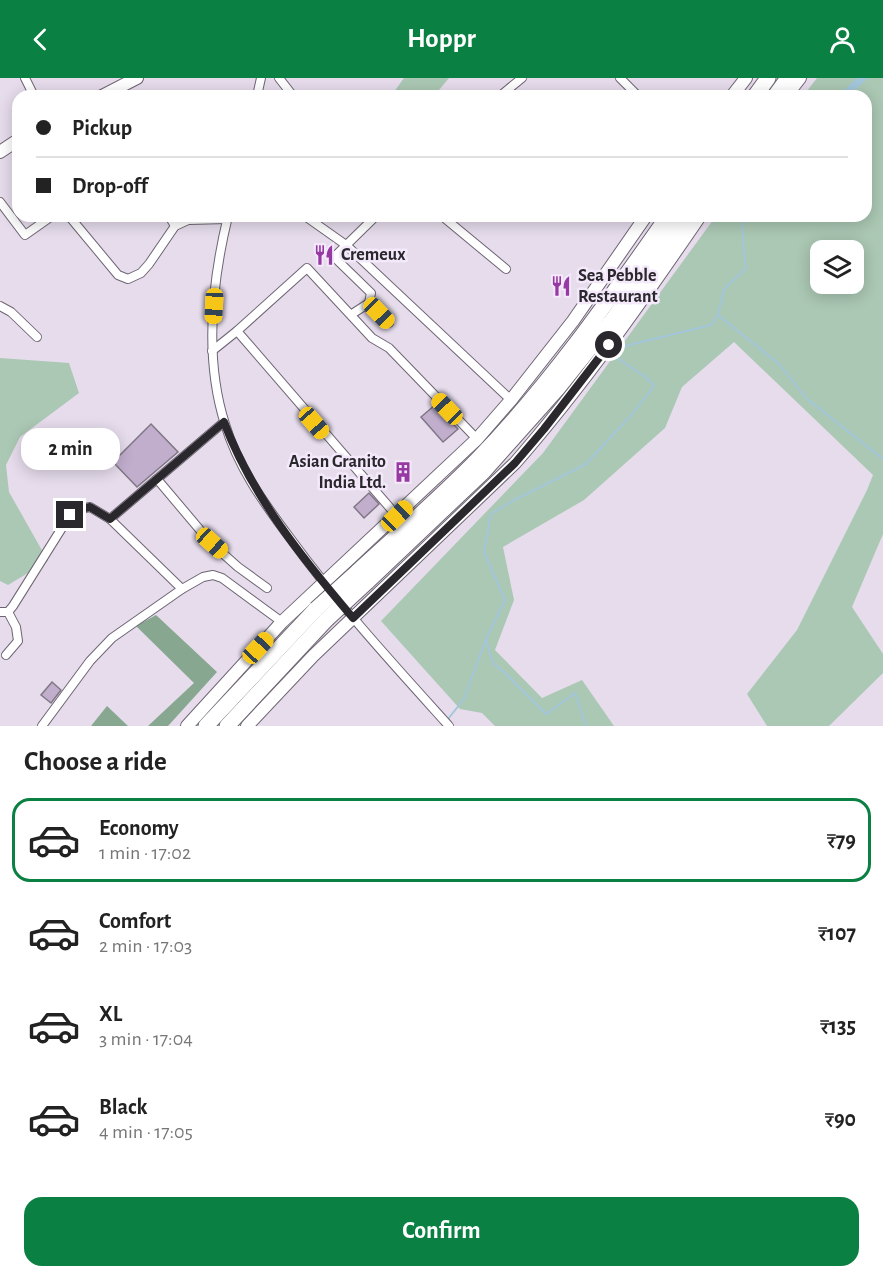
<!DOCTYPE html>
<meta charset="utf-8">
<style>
:root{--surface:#fff;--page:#f2f2f2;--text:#222;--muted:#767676;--line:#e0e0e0;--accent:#0b8043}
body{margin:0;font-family:"Alegreya Sans",sans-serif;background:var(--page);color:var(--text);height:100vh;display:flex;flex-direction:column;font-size:22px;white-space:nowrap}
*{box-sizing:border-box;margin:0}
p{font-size:20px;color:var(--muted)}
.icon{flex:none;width:33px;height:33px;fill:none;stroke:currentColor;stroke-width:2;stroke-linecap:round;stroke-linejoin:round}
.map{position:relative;height:648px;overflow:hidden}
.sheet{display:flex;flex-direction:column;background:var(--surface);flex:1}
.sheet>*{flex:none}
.hud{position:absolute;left:12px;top:12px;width:860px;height:132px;border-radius:18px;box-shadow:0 3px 15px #0003;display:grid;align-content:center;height:132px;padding:0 24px;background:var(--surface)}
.tools{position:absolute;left:810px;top:162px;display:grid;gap:12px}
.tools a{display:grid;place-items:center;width:54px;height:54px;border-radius:12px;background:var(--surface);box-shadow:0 3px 15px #0003;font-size:30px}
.end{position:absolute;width:27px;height:27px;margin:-14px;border:8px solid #2a272d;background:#fff;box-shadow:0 0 0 3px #fff}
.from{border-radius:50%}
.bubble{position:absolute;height:42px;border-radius:18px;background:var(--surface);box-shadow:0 3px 15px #0003;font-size:20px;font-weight:700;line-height:42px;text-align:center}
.car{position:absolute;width:18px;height:36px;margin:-18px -9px;border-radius:8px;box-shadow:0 0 4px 2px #0007;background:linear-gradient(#f5c518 24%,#345 0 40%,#f5c518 0 76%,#345 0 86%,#f5c518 0)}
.hud b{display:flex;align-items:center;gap:21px;height:57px;font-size:22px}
.hud b+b{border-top:2px solid var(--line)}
.hud i{width:15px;height:15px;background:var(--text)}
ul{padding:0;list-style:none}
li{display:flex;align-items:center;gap:18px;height:84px;margin:0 12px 9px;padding:0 12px;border:3px solid transparent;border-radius:18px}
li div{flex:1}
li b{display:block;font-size:22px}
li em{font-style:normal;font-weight:700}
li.selected{border-color:var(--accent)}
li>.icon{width:54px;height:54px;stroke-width:1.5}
h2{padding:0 24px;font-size:27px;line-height:72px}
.primary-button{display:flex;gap:12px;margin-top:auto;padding:12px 24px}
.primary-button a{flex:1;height:69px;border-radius:18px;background:var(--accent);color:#fff;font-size:24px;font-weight:700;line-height:69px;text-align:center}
header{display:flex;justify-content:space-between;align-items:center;height:78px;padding:0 24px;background:var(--accent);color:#fff;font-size:27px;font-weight:700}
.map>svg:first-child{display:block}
.green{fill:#abc8b4;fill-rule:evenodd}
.forest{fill:#87a791}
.water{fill:#a3c6db}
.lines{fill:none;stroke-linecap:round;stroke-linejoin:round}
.stream{stroke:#a3c6db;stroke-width:2}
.building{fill:#c1aecd;stroke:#807785;stroke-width:1.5}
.street-casing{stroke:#6e6573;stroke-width:10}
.secondary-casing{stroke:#6e6573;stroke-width:14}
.highway-casing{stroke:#6e6573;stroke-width:17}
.street{stroke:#fff;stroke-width:8}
.secondary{stroke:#fff;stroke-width:12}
.highway{stroke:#fff;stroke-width:15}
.highway-bridge-casing{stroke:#6e6573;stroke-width:17;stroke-linecap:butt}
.highway-bridge{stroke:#fff;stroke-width:15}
.route{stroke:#2a272d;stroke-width:8}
.labels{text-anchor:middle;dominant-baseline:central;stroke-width:5;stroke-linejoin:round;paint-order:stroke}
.poi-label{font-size:18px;font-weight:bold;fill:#2a272d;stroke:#f3e9fa;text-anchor:start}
</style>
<header><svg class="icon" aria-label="back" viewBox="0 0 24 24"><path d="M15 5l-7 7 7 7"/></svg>Hoppr<svg class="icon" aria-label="person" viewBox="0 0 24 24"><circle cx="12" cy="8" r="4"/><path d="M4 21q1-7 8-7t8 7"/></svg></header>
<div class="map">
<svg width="883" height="648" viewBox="0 0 883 648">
<rect width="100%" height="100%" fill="#e6dcec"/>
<g class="green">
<path d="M404,0H449L434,18H391Z"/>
<path d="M817,0H883V456L852,529L883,576V595L829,648H767L747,616L797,552L867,412L873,397L734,264L682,309L665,350L584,422L503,469L514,522L495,572L542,620L582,602L614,648H495L482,635L460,631L381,543L543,375L716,138H866V18H803ZM820,172H854V206H820Z"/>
<path d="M0,280L69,285L79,315L20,359L6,387L9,414L48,483L8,507L0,503Z"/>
</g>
<g class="forest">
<path d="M156,537L217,594L168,648H148L194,605L136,548Z"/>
<path d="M107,628L128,648H91Z"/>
</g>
<path class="water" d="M857,0H868L848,18H838Z"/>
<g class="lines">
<g class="stream">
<path d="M718,237L779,286L807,321L883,381"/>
<path d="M486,562L493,585L504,594L546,636L575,615L586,648"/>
<path d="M448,641L464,621L486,561L505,522L484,474L491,436L514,422L586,386L632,336L654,308L647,300L617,280L625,268L711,247L718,237L724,211L746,190L742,151L746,138"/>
</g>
</g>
<g class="building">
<path d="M435,327L458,351L443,364L421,339Z"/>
<path d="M151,346L178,374L137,409L113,384Z"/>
<path d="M406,385L410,391L402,397L398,391Z"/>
<path d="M369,415L379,426L364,440L354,429Z"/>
<path d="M52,604L61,612L51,625L41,617Z"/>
</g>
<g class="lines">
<g class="street-casing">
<g id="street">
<path d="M25,0L34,18"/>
<path d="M279,0L293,18"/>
<path d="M620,0L638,18"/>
<path d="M257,18L261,0"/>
<path d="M500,18L522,0"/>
<path d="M0,124L25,157L52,138"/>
<path d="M69,138L118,197L128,201L141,195L149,186L175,148L188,142L227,141"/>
<path d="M169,138L175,148"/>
<path d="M228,138C212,204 204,280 225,346C238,389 263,424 290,460C338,526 394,587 449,648"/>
<path d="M305,138L346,167L511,322"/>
<path d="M442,138L506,191"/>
<path d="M369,225L371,215L334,179L376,138"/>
<path d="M0,228L11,234L37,259"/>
<path d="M352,236L369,225L389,245"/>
<path d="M237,253L307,190L372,260L389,270L477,361"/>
<path d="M212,273L237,253L397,438"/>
<path d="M157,401L211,465L238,489L267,510"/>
<path d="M110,441L224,344"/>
<path d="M0,534H8L13,528L70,437L80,431L90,429L110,441L182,511"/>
<path d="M6,577L18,563L16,549L8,534"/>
<path d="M42,648L90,583L112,560L182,511L203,499L213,497L222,500L282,544"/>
</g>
</g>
<g class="secondary-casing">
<g id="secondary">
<path d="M102,18L137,0"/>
<path d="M732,18L746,0"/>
<path d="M786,18L800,0"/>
<path d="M0,74L18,62"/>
<path d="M187,648L282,544L477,361L511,322L573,243L646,138"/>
<path d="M247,648L313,578L515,385C583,307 642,223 700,138"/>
</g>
</g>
<g class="highway-casing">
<g id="highway">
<path d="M755,18L768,0"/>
<path d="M775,18L788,0"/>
<path d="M357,494C397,457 439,421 477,382C549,308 609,222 668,138"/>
<path d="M367,504L483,394L557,311L613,241L685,138"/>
<path d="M206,648L316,531"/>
<path d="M227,648L327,541"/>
</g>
</g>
<use href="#street" class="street"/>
<use href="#secondary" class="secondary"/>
<use href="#highway" class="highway"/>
<g class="highway-bridge-casing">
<g id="highway-bridge">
<path d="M316,531L357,494"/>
<path d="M327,541L367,504"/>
</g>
</g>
<use href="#highway-bridge" class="highway-bridge"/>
</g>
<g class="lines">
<path class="route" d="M70,437L80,431L90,429L110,441L224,344C252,418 302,480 353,540L515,385L544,351L609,267"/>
</g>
<defs>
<g id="restaurant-bare" transform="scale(1.62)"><path d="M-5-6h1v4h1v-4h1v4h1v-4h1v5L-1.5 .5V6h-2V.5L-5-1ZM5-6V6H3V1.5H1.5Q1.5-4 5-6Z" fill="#9739a3" stroke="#f3e9fa" stroke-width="2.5" paint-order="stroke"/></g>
<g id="building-bare" transform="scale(1.62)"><path d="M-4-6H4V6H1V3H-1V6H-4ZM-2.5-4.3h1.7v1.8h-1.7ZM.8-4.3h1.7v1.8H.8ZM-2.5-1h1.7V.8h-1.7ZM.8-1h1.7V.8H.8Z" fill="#9739a3" stroke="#f3e9fa" stroke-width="2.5" paint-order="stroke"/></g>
</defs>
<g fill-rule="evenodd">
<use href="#restaurant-bare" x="324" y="177"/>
<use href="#restaurant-bare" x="561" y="208"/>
<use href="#building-bare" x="403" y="394"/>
</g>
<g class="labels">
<g class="poi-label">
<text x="341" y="177">Cremeux</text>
<text x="578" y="198">Sea Pebble<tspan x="578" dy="21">Restaurant</tspan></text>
<text x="386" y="384" text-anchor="end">Asian Granito<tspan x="386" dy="21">India Ltd.</tspan></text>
</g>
</g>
</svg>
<div class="tools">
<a><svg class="icon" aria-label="layers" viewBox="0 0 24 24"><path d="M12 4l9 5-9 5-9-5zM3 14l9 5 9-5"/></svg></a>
</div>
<i class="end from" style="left:609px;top:267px"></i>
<i class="end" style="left:70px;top:437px"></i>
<div class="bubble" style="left:21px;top:350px;width:99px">2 min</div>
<i class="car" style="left:214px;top:228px;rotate:183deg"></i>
<i class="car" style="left:379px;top:235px;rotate:136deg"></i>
<i class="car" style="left:447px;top:331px;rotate:316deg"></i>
<i class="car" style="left:314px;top:345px;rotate:139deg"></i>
<i class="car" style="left:397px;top:438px;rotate:46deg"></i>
<i class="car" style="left:212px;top:465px;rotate:132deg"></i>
<i class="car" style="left:258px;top:570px;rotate:43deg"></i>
<div class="hud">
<b><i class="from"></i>Pickup</b>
<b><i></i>Drop-off</b>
</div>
</div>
<section class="sheet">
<h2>Choose a ride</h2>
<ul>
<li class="selected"><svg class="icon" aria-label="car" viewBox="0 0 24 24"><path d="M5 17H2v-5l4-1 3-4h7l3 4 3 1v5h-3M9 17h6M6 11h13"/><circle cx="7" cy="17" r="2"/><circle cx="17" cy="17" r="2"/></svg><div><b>Economy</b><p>1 min · 17:02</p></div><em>₹79</em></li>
<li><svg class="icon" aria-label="car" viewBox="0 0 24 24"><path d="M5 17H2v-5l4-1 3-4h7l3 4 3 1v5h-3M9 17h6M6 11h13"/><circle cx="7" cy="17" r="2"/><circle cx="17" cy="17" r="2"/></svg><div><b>Comfort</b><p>2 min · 17:03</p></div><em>₹107</em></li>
<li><svg class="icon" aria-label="car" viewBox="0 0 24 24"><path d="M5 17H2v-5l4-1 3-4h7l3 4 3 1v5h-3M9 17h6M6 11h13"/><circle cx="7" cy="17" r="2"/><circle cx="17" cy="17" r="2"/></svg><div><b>XL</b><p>3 min · 17:04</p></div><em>₹135</em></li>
<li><svg class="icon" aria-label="car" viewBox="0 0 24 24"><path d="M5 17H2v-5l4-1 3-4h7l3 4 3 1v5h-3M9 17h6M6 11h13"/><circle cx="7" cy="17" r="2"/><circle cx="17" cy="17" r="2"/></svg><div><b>Black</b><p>4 min · 17:05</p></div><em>₹90</em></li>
</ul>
<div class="primary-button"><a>Confirm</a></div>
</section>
